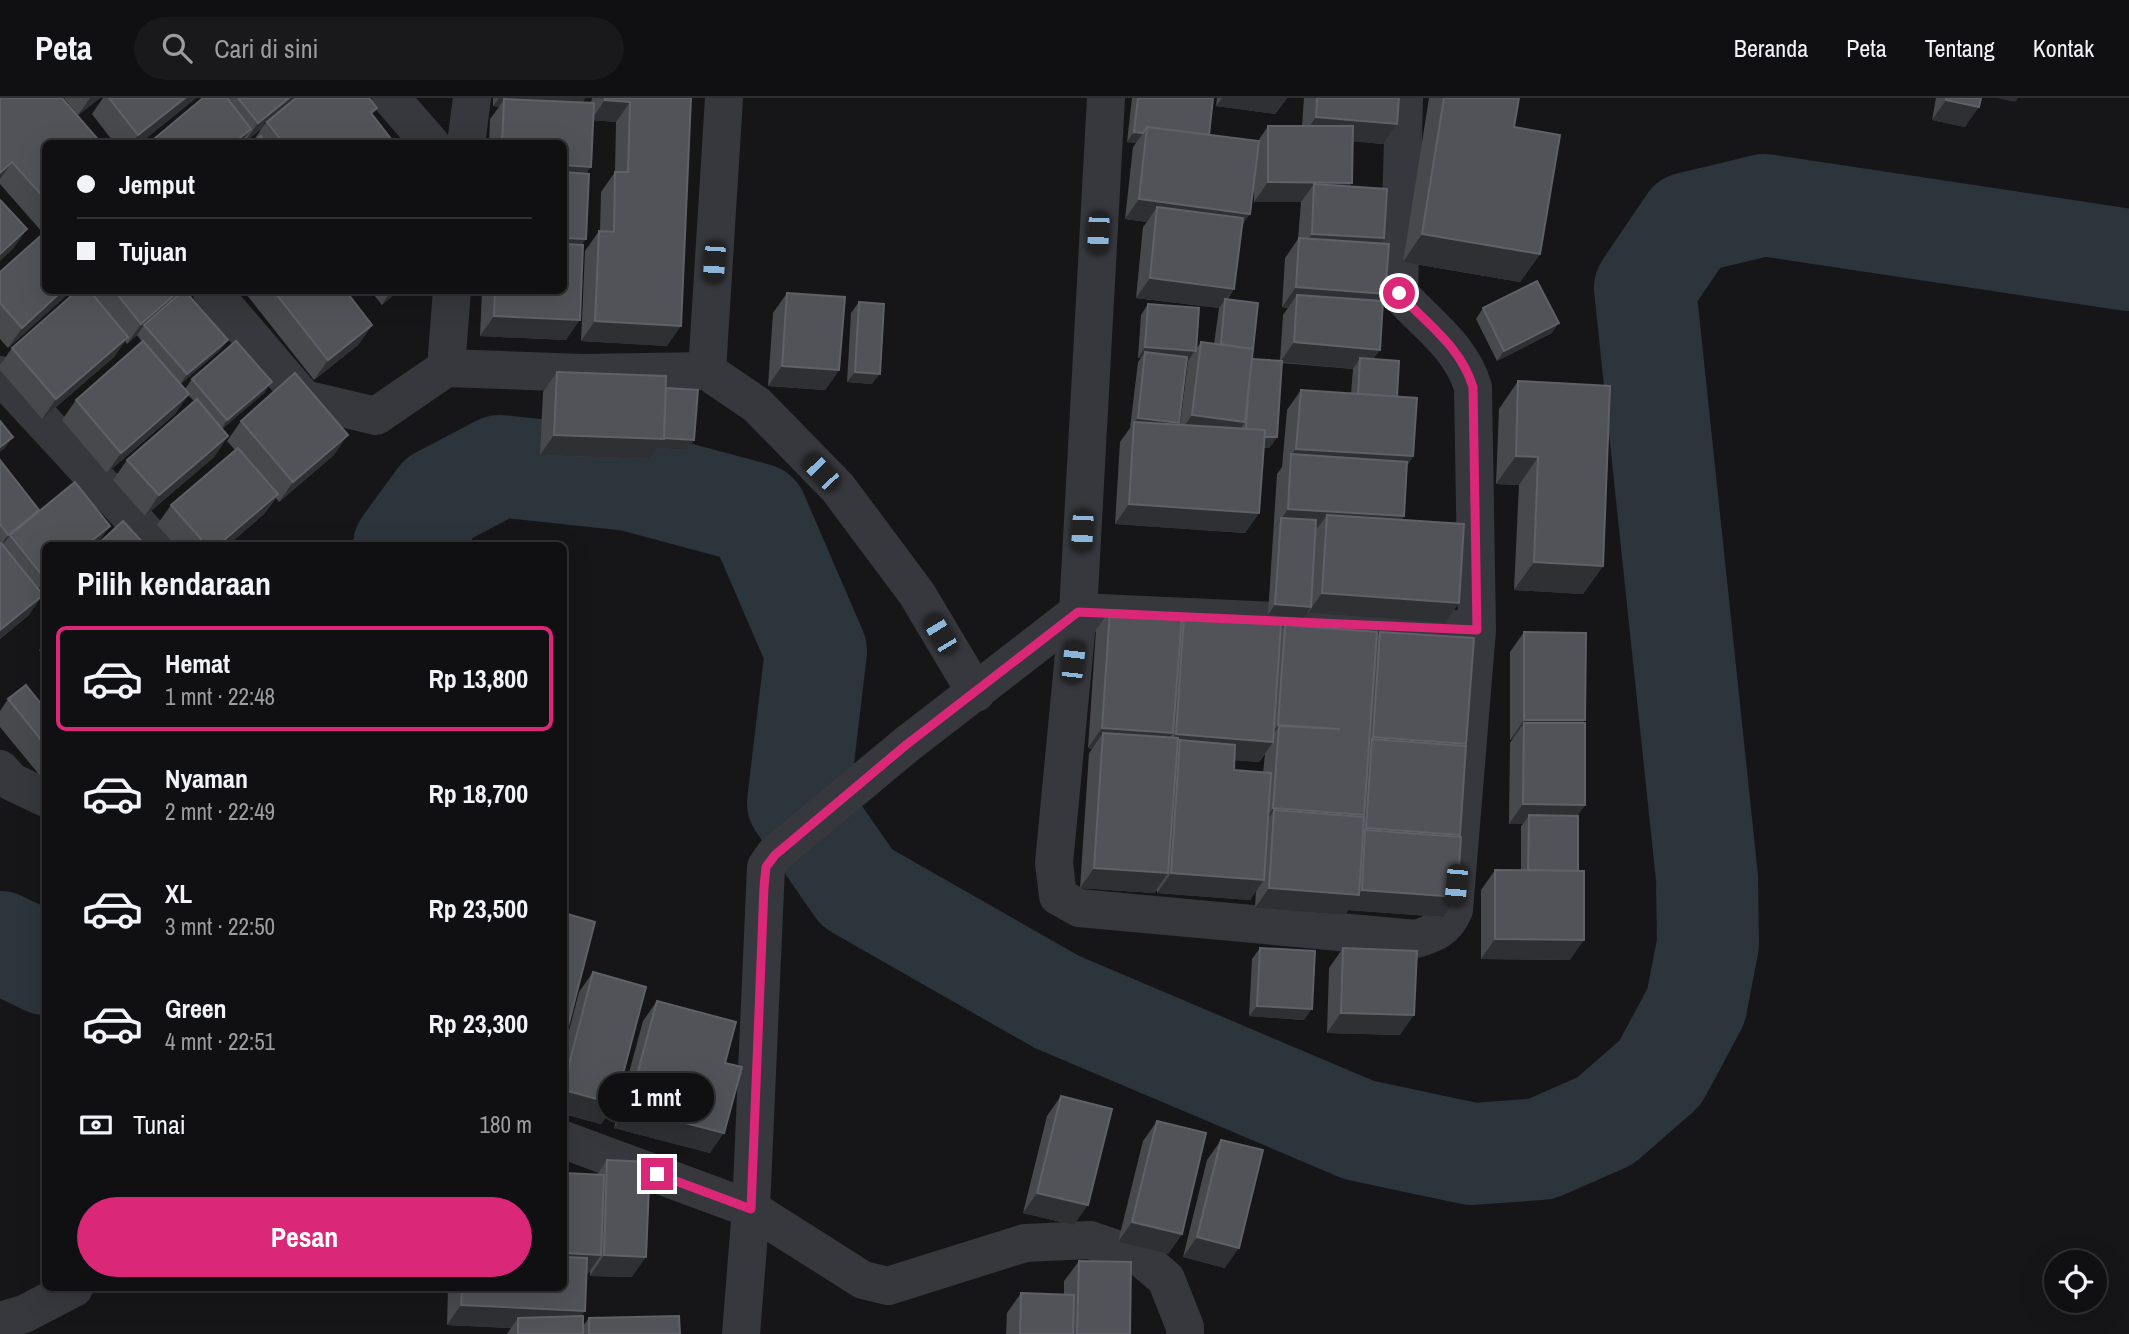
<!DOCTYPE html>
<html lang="id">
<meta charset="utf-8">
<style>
:root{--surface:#101012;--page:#19191b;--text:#f1f3f6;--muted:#9c9d9f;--line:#303032;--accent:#db2777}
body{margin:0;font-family:"Archivo Narrow",sans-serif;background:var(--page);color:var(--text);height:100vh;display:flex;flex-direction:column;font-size:26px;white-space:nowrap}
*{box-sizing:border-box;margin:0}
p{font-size:23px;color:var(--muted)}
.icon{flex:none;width:38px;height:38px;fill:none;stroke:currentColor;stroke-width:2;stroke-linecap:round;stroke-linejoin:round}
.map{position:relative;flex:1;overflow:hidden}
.panel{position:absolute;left:42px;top:444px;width:525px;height:749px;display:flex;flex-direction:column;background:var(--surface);border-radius:10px;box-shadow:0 7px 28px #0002,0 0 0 2px var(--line)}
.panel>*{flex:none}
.hud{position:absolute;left:42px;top:42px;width:525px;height:154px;border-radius:10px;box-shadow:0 7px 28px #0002,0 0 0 2px var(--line);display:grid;align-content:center;height:154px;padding:0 35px;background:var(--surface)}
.buttons{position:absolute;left:2044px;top:1152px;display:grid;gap:14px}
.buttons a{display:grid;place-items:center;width:63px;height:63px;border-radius:50%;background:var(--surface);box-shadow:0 7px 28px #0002,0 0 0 2px var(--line);font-size:35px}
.end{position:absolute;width:32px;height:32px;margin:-16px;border:9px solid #db2777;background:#fff;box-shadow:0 0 0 4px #fff}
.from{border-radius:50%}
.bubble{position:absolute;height:49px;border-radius:24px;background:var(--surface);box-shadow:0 7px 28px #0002,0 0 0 2px var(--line);font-size:23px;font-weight:800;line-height:49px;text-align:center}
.car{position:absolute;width:21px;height:42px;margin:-21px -10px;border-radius:9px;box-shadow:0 0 5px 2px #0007;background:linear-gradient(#222 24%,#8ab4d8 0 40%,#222 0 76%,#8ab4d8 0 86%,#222 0)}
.hud b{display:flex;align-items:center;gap:24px;height:66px;font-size:26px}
.hud b+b{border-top:2px solid var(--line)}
.hud i{width:18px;height:18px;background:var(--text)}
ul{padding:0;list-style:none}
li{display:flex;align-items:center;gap:21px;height:105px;margin:0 14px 10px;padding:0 21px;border:4px solid transparent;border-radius:10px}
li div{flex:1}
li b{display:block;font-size:26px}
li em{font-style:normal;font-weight:800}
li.active{border-color:var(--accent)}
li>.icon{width:63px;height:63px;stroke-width:1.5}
h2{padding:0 35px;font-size:32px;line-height:84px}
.pay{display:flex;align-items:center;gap:18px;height:77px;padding:0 35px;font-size:26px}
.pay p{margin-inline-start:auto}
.action{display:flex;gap:14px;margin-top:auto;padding:14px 35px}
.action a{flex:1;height:80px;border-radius:42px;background:var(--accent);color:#fff;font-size:28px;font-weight:800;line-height:80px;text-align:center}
header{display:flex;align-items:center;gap:42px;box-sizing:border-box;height:98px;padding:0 35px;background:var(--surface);border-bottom:2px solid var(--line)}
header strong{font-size:33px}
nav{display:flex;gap:38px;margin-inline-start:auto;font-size:24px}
.search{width:490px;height:63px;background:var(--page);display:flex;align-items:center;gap:18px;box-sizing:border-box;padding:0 24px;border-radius:38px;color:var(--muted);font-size:26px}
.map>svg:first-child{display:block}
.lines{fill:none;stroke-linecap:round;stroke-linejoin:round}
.river{stroke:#2c353c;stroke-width:102}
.minor{stroke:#37383d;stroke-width:38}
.wall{fill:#47494d;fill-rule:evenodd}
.shaded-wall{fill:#2f3033}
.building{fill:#525359;stroke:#5f6168;stroke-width:2}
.route{stroke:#db2777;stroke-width:9}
</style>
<header>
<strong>Peta</strong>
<div class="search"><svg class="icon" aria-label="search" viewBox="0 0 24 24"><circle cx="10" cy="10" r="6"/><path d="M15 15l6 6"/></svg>Cari di sini</div>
<nav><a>Beranda</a><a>Peta</a><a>Tentang</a><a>Kontak</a></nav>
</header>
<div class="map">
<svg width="2129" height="1236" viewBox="0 0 2129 1236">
<rect width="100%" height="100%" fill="#161618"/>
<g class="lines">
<g class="river">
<path d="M404,448L439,400L500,368L630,382L757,416L816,553L798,705L857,790L1057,904L1359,1032L1472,1056L1541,1051L1605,1023L1660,975L1696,908L1708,846L1707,780L1645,190L1689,125L1764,107L2129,162"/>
<path d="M0,844L46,866"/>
</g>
<g class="minor">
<path d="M391,0L431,46"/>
<path d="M1404,0L1399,195C1426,226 1460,247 1473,289L1477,532L1454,812C1446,831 1435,835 1416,841L1079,810L1058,798L1054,765L1078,514L1477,532"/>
<path d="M466,46L472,0"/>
<path d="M211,192L304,301L376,318L446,270L582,275L707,273L757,307L838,390L917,496L976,595"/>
<path d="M446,270L452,192"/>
<path d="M707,273L724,0"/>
<path d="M0,277L158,448"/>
<path d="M0,671L12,684L46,700"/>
<path d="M564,1042L751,1111L863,1182L888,1188L1025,1145L1090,1142L1140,1159L1166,1181L1185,1229V1236"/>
<path d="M0,1223L24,1216L74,1190"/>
<path d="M741,1236L751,1111L766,769L774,757L906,647L1078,514L1106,0"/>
</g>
</g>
<g class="wall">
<path d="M0,0L46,46V192H70L68,196L8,250L0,241V174L43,135L0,86Z"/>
<path d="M64,0H100L78,17Z"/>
<path d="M103,0H196L139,46H115L92,16Z"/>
<path d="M203,0H369L372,17L395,46H251L262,30L244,45L242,43L240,46H147Z"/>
<path d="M493,0H585L582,5H591L592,0H691L667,248L581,243L585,153L599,133H600L601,94L615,74L616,24L593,22L586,75L581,147L566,242L480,238L482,192H564V46H489L490,21L499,9L493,8Z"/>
<path d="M1132,0H1213L1209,37L1258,43L1268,28H1302L1304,0H1399L1397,26L1383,46L1353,43L1350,88L1384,140L1380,146L1385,196L1380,203L1373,261L1397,299L1413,358L1407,368L1404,418L1401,422L1459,505L1445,525L1308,515V513L1304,520L1268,517L1277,376L1282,369L1287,312L1301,292L1351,296L1353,271L1282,265L1277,339L1269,350H1264L1259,415L1245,435L1115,426L1120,344L1130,330L1138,264L1141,260H1138L1141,217L1148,206L1196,251L1201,244L1214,246L1219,210L1136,200L1143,129L1147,124L1125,121L1133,49L1136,45L1127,44ZM1254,83V104H1301L1298,141L1285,160L1282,209L1288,210L1283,217L1280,263L1252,261L1227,202L1234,191L1242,128ZM1186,263H1188L1180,327H1178Z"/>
<path d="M1217,0H1287L1275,16L1216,8Z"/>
<path d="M1429,0H1519L1514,29L1540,156L1520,184L1403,164Z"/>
<path d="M1936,0H1981L1965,29L1932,22Z"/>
<path d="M78,192H190L187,195L228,242L220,252L180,286L185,291L192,281L265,294L222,331L228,338L214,359L145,418L113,382L127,362L194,303L188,297L175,316L107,375L62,322L76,302L142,244L137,237L127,246L125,243L114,259L42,321L0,272V267L12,250Z"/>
<path d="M243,192H345L372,227L358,247L314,282Z"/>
<path d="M370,192H399L382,207Z"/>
<path d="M787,195L839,272L825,292L768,288L773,215Z"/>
<path d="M859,204L872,286L847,284L851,215Z"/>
<path d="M1483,210L1552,235L1497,263L1476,221Z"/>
<path d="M557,274L666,290L694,342L687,352L657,350L650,361L540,357L543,294Z"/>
<path d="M1518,283L1603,468L1583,496L1514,492L1519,387L1496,386L1499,311Z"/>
<path d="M241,323L334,357L279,404L276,400L264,416L227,448H176L157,427L171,407L235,352L227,343Z"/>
<path d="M0,362L36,416L75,384L46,489L40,493L29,517L0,541Z"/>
<path d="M1110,512L1181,522L1184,519L1281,532L1285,527L1376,540L1380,534L1466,646L1465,648L1460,737L1458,739L1443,819L1348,812L1345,817L1255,810L1256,793L1250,802L1157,795V792L1154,795L1080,790L1089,655L1092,651L1088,650L1096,532ZM1265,656L1263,675L1234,672V662L1259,664Z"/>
<path d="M1524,534L1585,622L1583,625L1585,707L1577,718L1570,862L1481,861V792L1495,772H1521V728L1523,726H1509L1510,645L1512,642H1510V554Z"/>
<path d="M46,542V563L39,552Z"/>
<path d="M8,601L46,612V685L0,629V613Z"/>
<path d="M1260,850L1304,922L1249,918L1252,861Z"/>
<path d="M1343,850L1400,937L1327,935L1329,870Z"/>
<path d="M593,874L615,1006L601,1026L564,1016V952L579,894Z"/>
<path d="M657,903L725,965L710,1055L614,1030L643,923Z"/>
<path d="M1061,998L1074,1127L1023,1115L1047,1018Z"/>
<path d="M1157,1023L1182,1136L1168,1156L1118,1144L1143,1043Z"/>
<path d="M1221,1042L1225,1170L1183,1159L1207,1062Z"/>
<path d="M607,1062L632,1179L590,1178V1173L586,1177L581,1218L583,1228L589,1220L680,1236H507L511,1230L447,1227L448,1190H564L597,1077Z"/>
<path d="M1079,1163L1130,1236H1006L1007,1215L1021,1195L1064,1196V1183Z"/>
</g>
<g class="shaded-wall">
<path d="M90,0H100L78,17Z"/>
<path d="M185,0H196L139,46H132L138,37Z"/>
<path d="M289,0H299L267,24L262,30L244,45L258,25Z"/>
<path d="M499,0H585L577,13L504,1L499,9L493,8Z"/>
<path d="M1222,0H1287L1275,16L1216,8Z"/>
<path d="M1997,0H2018L2015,4Z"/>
<path d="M605,2L630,4L616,24L591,22Z"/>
<path d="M1946,2L1979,9L1965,29L1932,22Z"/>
<path d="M1316,19L1397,26L1383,46L1302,39Z"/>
<path d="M251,31L240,46H232Z"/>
<path d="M1134,34L1143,35L1136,45L1127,44Z"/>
<path d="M12,64L0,81V75Z"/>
<path d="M564,67L591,69L577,89L564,88Z"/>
<path d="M1268,84L1352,85L1338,105L1314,86L1301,104H1254Z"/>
<path d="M1139,101L1250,116L1236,136L1157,109L1147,124L1125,121Z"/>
<path d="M27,131L13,151L0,163V156Z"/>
<path d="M1312,136L1384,140L1370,161L1298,156Z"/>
<path d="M1422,136L1540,156L1520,184L1403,164Z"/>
<path d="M564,140L586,141L572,161L564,160Z"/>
<path d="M1150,180L1234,191L1219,210L1136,200Z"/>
<path d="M1296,189L1385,196L1371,216L1297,197L1288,210L1282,209Z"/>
<path d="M63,192H70L68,196L8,250L22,230Z"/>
<path d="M180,192H190L146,230L144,227L137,237L127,246L141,226Z"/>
<path d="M391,192H399L382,207Z"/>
<path d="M494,218L580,222L566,242L480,238Z"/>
<path d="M595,223L681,228L667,248L581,243Z"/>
<path d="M1559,225L1552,235L1497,263L1504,253Z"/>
<path d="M372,227L358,247L314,282L328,262Z"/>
<path d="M128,239L114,259L42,321L56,301Z"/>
<path d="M228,242L220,252L180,287L187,276Z"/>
<path d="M1294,244L1380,252L1366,272L1360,260L1353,271L1280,264Z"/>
<path d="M1145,249L1195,253L1188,263L1145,260V254L1141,260H1138Z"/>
<path d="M782,268L839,272L825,292L768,288Z"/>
<path d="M855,274L880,276L872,286L847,284Z"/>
<path d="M272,284L265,294L220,333L227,322Z"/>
<path d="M189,296L175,316L107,375L121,355Z"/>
<path d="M1192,317L1245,324L1231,344L1178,337Z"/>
<path d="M1138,320L1179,325L1171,335L1134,324Z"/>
<path d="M348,337L334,357L279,404L293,384Z"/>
<path d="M554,337L662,340L694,342L687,352L657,350L650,361L540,357Z"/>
<path d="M228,338L214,359L145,418L159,397Z"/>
<path d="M1246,338L1277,339L1269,350L1238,348Z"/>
<path d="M13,339L5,350L0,354V349Z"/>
<path d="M1296,351L1413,358L1399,378L1291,357Z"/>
<path d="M1516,358L1538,359L1519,387L1496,386Z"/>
<path d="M278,396L264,416L227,448H217Z"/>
<path d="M1129,406L1259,415L1245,435L1115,426Z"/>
<path d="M1288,411L1404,418L1390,438L1327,417L1315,433L1281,420L1274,431Z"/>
<path d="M39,412L32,422L10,437L6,443L1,447L8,437Z"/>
<path d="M110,428L96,448H85Z"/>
<path d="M1534,464L1603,468L1583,496L1514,492Z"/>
<path d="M46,480V489L31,501Z"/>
<path d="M1322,495L1459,505L1445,525L1308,515Z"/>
<path d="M43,497L29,517L0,541V532Z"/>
<path d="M1275,506L1311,509L1304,520L1268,517Z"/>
<path d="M1524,622H1585L1571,642L1524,625L1512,642H1510Z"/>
<path d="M1278,627L1340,631L1279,628L1269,643L1273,644L1259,664L1179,658L1180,642L1169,657L1162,656L1176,636L1267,643Z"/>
<path d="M1102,630L1173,635L1159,655L1103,635L1092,651L1088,650Z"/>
<path d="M1373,639L1466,646L1452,666L1372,641L1359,659Z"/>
<path d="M1523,706L1585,707L1571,727L1529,717L1523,726H1509Z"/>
<path d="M1273,710L1364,717L1350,737L1274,712L1261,731L1259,730Z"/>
<path d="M1366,730L1460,737L1446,757L1365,732L1352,750Z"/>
<path d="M1094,770L1168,775L1154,795L1080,790Z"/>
<path d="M1171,775L1264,782L1250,802L1157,795Z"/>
<path d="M1269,790L1358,797L1362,792L1457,799L1443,819L1348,812L1345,817L1255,810Z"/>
<path d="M1495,841L1584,842L1570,862L1481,861Z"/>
<path d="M1257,908L1312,911L1304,922L1249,918Z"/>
<path d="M1341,915L1414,917L1400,937L1327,935Z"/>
<path d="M564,992L615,1006L601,1026L564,1016Z"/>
<path d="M628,1010L724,1035L710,1055L614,1030Z"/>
<path d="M1037,1095L1088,1107L1074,1127L1023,1115Z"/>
<path d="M1132,1124L1182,1136L1168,1156L1118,1144Z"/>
<path d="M1197,1139L1239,1150L1225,1170L1183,1159Z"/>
<path d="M564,1155L601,1157L587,1177L564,1176Z"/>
<path d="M604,1157L646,1159L632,1179L590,1178Z"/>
<path d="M461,1207L585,1213L571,1233L518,1220L511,1230L447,1227Z"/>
</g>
<g class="building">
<path d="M0,0H62L102,46H46V102L12,64L0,75Z"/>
<path d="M109,0H185L138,37Z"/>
<path d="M203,0H227L251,31L232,46H148Z"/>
<path d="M238,0H289L258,25Z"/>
<path d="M296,0H369L377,10L371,15L395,46H284L267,24Z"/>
<path d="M605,0H691L681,228L595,223L599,133L614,134L615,74H628L630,4L605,2Z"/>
<path d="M1138,0H1213L1209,37L1147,29L1143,35L1134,34Z"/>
<path d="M1317,0H1399L1397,26L1316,19Z"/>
<path d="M1444,0H1519L1514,29L1560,37L1540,156L1422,136Z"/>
<path d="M1946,0H1981L1979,9L1946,2Z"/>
<path d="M504,1L594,5L591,69L564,67V46H502Z"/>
<path d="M1268,28H1353L1352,85L1268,84Z"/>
<path d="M1147,29L1259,43L1250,116L1139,101Z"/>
<path d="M261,38L266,46H251Z"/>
<path d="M564,74L589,76L586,141L564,140Z"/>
<path d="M1314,86L1387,91L1384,140L1312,136Z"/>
<path d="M0,102L27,131L0,156Z"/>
<path d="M1157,109L1243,120L1234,191L1150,180Z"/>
<path d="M45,134L46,135V192H63L22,230L0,205V174Z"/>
<path d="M1299,140L1389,146L1385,196L1296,189Z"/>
<path d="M564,146L583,147L580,222L494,218L495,192H564Z"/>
<path d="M1537,183L1559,225L1504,253L1483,210Z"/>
<path d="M78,192H89L128,239L56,301L12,250Z"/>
<path d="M114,192H180L141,226Z"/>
<path d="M184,192L228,242L187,276L144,227Z"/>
<path d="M273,192H345L372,227L328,262Z"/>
<path d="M787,195L845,199L839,272L782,268Z"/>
<path d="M1297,197L1383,203L1380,252L1294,244Z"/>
<path d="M1225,201L1258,205L1253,251L1221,246Z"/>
<path d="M859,204L884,206L880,276L855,274Z"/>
<path d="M1148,206L1199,210L1196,253L1145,249Z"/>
<path d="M143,243L189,296L121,355L76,302Z"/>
<path d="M236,243L272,284L227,322L192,281Z"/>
<path d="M1201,244L1253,251L1245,324L1192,317Z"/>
<path d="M1145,254L1187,259L1179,325L1138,320Z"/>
<path d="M1360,260L1399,263L1397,299L1358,296Z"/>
<path d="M1252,261L1282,263L1277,339H1264L1265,332L1246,331L1248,297Z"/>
<path d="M557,274L666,278L664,341L554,337Z"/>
<path d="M295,275L348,337L293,384L241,323Z"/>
<path d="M1518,283L1610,288L1603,468L1534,464L1538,359L1516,358Z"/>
<path d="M666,290L698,292L694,342L664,340Z"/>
<path d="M1301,292L1417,300L1413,358L1296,351Z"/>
<path d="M197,301L228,338L159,397L127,362Z"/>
<path d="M0,323L13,339L0,349Z"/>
<path d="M1134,324L1265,332L1259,415L1129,406Z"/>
<path d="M238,350L278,396L217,448H207L171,407Z"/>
<path d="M1291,356L1407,364L1404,418L1288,411Z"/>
<path d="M0,362L39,412L8,437L0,426Z"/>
<path d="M75,384L110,428L85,448H46L45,481L10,437Z"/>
<path d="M1327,417L1464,426L1459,505L1322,495Z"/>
<path d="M1281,420L1316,422L1311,509L1275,506Z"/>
<path d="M123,423L146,448H96Z"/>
<path d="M1,445L43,497L0,532V446Z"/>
<path d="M1110,512L1182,517L1173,635L1102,630Z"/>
<path d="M1184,519L1281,526L1273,644L1176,636Z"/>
<path d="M1285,527L1377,534L1364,717L1273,710L1279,628L1340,631L1278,627Z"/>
<path d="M1380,534L1474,540L1466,646L1373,639Z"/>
<path d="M1524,534L1586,535L1585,622H1524Z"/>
<path d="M26,587L46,612V648L8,601Z"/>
<path d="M1524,625H1585V707L1523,706Z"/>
<path d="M1103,635L1178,640L1168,775L1094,770Z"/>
<path d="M1372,641L1466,648L1460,737L1366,730Z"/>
<path d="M1180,642L1235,647L1234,672L1271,675L1264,782L1171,775Z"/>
<path d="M1274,712L1364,719L1359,797L1269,790Z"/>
<path d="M1529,717L1578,718V773L1528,772Z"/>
<path d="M1365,732L1461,739L1457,799L1362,792Z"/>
<path d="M1495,772L1584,773V842L1495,841Z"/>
<path d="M564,815L595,824L564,944Z"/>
<path d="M1260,850L1315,853L1312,911L1257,908Z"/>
<path d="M1343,850L1417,853L1414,917L1341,915Z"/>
<path d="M593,874L646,889L615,1006L564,992V986Z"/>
<path d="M657,903L736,924L725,965L742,969L724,1035L628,1010Z"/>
<path d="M1061,998L1112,1011L1088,1107L1037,1095Z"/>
<path d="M1157,1023L1206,1035L1182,1136L1132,1124Z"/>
<path d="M1221,1042L1263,1052L1239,1150L1197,1139Z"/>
<path d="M607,1062L650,1064L646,1159L604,1157Z"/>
<path d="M564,1075L604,1077L601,1157L564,1155Z"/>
<path d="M564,1159L587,1160L585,1213L461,1207L462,1190H564Z"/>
<path d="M1079,1163L1131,1164L1130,1236H1077Z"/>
<path d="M1021,1195L1074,1197L1073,1236H1020Z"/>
<path d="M583,1218V1236H518V1220Z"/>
<path d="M679,1218L680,1236H589V1220Z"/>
</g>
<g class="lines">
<path class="route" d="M657,1076L751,1111L764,789L766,769L775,757L906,647L1078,514L1477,532L1473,289C1460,247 1426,226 1399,195"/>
</g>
</svg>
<div class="buttons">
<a><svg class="icon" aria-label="locate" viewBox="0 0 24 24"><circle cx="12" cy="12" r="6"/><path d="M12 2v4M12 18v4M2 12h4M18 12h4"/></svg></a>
</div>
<i class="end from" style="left:1399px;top:195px"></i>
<i class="end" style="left:657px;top:1076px"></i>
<div class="bubble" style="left:598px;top:975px;width:116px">1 mnt</div>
<i class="car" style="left:1098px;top:135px;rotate:183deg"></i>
<i class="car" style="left:714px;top:164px;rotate:184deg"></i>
<i class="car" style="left:821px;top:374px;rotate:316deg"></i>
<i class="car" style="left:1082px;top:433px;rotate:183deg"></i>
<i class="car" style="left:940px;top:536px;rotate:329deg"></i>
<i class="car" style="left:1073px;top:564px;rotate:6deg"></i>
<i class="car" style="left:1456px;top:787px;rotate:185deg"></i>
<div class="hud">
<b><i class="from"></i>Jemput</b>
<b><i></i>Tujuan</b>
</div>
<section class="panel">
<h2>Pilih kendaraan</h2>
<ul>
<li class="active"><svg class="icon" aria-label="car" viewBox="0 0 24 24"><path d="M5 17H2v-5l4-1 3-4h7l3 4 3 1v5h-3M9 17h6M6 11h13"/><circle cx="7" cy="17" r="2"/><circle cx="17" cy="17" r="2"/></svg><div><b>Hemat</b><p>1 mnt · 22:48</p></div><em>Rp 13,800</em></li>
<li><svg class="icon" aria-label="car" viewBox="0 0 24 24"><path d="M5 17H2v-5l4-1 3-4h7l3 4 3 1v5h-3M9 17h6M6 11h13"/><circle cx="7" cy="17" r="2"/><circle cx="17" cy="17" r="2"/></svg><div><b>Nyaman</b><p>2 mnt · 22:49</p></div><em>Rp 18,700</em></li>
<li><svg class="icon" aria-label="car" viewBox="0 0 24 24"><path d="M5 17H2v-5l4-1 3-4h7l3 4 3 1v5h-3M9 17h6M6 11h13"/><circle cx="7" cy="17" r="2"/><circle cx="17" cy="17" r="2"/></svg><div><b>XL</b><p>3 mnt · 22:50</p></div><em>Rp 23,500</em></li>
<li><svg class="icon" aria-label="car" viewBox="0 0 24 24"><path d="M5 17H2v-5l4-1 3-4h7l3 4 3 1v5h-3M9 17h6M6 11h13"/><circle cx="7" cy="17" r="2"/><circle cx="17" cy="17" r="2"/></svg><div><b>Green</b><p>4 mnt · 22:51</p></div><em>Rp 23,300</em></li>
</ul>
<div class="pay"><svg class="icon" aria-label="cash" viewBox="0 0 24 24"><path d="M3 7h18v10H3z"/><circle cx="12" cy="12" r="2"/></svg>Tunai<p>180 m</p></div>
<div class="action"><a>Pesan</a></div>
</section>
</div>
